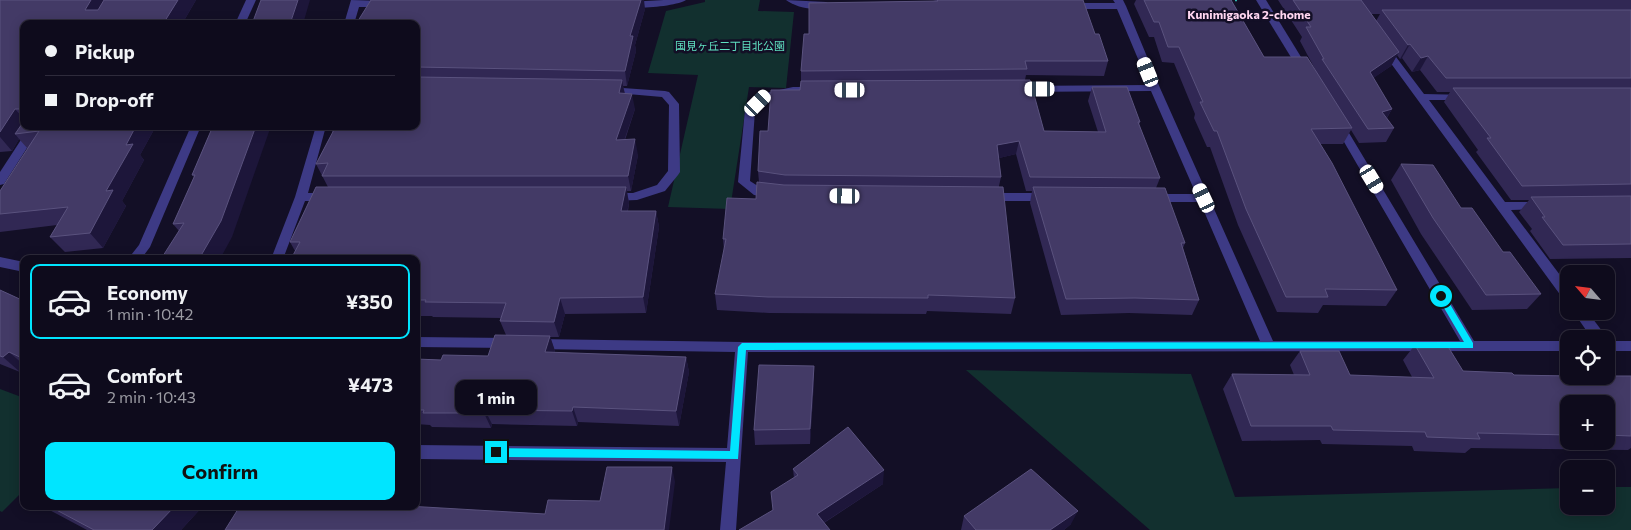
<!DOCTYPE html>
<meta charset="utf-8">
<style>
:root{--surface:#0e0b1c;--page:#171425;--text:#f1f3f6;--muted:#9b9ba3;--line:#2e2b3b;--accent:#00e5ff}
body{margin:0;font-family:Commissioner,"Noto Sans JP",sans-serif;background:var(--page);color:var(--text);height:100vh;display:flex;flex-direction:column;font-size:19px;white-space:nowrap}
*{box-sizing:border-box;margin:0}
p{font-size:16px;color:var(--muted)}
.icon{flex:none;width:28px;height:28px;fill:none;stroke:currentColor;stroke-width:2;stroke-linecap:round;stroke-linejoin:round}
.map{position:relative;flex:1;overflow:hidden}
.panel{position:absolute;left:20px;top:255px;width:400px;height:255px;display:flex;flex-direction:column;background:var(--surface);border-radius:10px;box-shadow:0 2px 12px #0003,0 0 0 1px var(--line)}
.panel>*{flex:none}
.hud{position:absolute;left:20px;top:20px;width:400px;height:110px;border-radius:10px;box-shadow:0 2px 12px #0003,0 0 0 1px var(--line);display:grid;align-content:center;height:110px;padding:0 25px;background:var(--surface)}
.needle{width:32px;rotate:298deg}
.buttons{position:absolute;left:1560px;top:265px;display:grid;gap:10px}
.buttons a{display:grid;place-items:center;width:55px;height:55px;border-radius:10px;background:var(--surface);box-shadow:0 2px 12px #0003,0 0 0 1px var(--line);font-size:25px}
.end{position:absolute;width:22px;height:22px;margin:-11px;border:6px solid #00e5ff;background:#111;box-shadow:0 0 0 2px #111}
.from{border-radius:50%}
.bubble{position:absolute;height:35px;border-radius:10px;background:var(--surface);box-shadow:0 2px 12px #0003,0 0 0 1px var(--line);font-size:16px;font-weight:700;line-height:35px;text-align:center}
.car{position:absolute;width:15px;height:30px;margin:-15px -8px;border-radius:6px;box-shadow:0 0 4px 1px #0007;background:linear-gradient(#fff 24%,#345 0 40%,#fff 0 76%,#345 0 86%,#fff 0)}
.hud b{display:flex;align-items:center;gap:18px;height:48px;font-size:19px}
.hud b+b{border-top:1px solid var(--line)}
.hud i{width:12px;height:12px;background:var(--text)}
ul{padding:9px 0 0;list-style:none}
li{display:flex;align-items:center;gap:15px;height:75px;margin:0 10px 8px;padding:0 15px;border:2px solid transparent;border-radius:10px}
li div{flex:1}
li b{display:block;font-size:19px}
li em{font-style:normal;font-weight:700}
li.active{border-color:var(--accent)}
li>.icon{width:45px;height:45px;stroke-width:1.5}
.button{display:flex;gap:10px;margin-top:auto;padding:10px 25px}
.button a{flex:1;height:58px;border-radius:10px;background:var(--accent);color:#111;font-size:20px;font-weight:700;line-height:58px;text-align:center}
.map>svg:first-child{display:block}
.green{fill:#12302f}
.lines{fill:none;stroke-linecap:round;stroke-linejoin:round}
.path{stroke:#2fb8b0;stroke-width:2.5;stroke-dasharray:2 3;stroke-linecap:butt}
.street{fill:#3d3a85;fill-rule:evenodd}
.wall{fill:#312854;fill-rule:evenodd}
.shaded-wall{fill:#1d163a}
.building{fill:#433a66;stroke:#5a527e}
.route{fill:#00e5ff}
.labels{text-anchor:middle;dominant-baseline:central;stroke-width:5;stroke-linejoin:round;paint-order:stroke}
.far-park-label{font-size:11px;fill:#5fe0c0;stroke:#130f26}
.far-neighbourhood-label{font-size:12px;font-weight:bold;fill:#ffd6f0;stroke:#130f26}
</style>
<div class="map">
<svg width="1631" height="530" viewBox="0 0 1631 530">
<rect width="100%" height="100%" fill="#130f26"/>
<g class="green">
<path d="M705,0H760L758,11L794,12L786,88L749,87L730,209L668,207L698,75L648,73L666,11L705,2Z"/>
<path d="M966,370L1191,374L1235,497L1569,488V506H1606V487H1631V530H1150Z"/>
<path d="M0,389L24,398V490L2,512L0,511Z"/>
</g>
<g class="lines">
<path class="path" d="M1220,0H1239"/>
<g class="street">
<path d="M246,0H256L245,24H235Z"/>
<path d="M351,0L384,1L389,4L384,7H359L354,24H344Z"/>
<path d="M664,0H686C678,6 630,11 622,5L627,2Z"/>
<path d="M786,0L826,2L831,5C820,13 796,8 786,0Z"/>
<path d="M1113,0H1123L1126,6L1160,88L1273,341H1460L1333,123L1338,120L1343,123L1474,341H1569V351L748,352L736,530H720L726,462L416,459V445L727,448L735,352L536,349L531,348L529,344L531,340L536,339L742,342L1260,341L1200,202H1152L1146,198L1152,194H1196L1151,91L1015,92L1010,89L1015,86L1149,85L1117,9H1068L1063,6L1068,3H1115Z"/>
<path d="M1256,0H1266L1309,70L1308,72H1300Z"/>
<path d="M1384,44L1387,45L1424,94L1468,95L1469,97L1464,100H1429L1505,202H1545L1547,205L1545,208L1541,209L1511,210L1569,287V302L1564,300L1379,47Z"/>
<path d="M609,87L665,91L669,92L679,104L680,172L678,175L665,191L637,200L611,201L605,197L611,193H633L657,185L668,171L669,105L662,97L605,92L604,90L605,88Z"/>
<path d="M793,87H815L820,90C815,95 782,94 770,98C765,100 760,107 755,111L750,181L761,188L776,191L778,194L772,198L754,195L738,182L745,110L761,94Z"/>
<path d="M30,126H41L4,184L0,185V172Z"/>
<path d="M191,126H201L150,247L141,259H128L139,245Z"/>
<path d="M316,126H326L308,193H329L335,197L329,201H305L283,259H271L295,197Z"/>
<path d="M987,193H1047L1053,197L1047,201H987L981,197Z"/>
<path d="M0,257L24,262V272L0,267Z"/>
<path d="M1573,311H1587L1605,335L1607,339L1606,340L1592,339Z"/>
<path d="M416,337L509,338L514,339L516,343L514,347L509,348L416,347Z"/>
<rect x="1606" y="341" width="25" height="10"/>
</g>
</g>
<g class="wall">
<path d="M0,0H196L182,24H24V126H156L140,155L144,160L122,201L126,206L103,248L65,252L50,237L57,225L0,232V191L28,149L19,139L12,151L0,152Z"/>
<path d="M933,0H1083L1095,34L1108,61L1104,76L1026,75L1025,80L1044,131L1098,132L1088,101L1092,87L1140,122L1139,125L1160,178L1156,188L1185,243L1183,248L1199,300L1192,315L1129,313L1061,315L1030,203L1032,191H1026L1016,154L999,158L1001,177L999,186L1015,298L1011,314L927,311L926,314L769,313L717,310L715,294L724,251L723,239L756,199L759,182L758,171L768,131L800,90L801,81V71L809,34L936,1Z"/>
<path d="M1136,0H1231L1264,57L1316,71L1300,41L1302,37L1278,0H1631V258L1550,259L1530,231L1532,229L1519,212L1529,200H1511L1476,152L1478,150L1444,102L1450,92H1437L1420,70L1412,72L1402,58L1400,59L1397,55L1391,66L1373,78L1392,109L1387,118L1394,128L1386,142L1359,143L1351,130L1343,144H1320L1397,290L1386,306L1323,305L1318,313L1277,312L1238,225L1210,147H1207L1194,118L1195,114L1174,63L1162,62L1154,37H1149L1134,4ZM1371,14H1380L1376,21Z"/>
<path d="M645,9L635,45L636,51L627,86H623L625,93L635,109L625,140L638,155L631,191H627L629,203L628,211H656L659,227L646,313L565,314L559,337H550L555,351V353L686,357L689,372L679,426L578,422L577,426L492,424L491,428L432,427L430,425L416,424V359L441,360L488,356L506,335L500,321L501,318L433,317L432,316H416V259L295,251L290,242L328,187L316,164L333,133L329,126H416V24Z"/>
<path d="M213,126L232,237L179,231L173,224L194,177L192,175Z"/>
<path d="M1401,164L1461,208L1541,294L1527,309L1472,310L1421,234L1391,180Z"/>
<path d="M0,290L24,301V369L20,372L0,364Z"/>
<path d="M1415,345L1463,371L1514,375L1631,376V448L1628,450L1471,448L1465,453L1414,451L1412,446L1322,444L1320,440L1242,441L1223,389L1232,374L1294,375L1290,365L1300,351L1350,375L1412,377L1403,360ZM1569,404H1606V441H1569Z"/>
<path d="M814,366V381L810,444L755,445L754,430Z"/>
<path d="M793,469L883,484L824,523L773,510L794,478Z"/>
<path d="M42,506H203L181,530H87Z"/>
<path d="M964,516L1071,524L1064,530H961Z"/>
</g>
<g class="shaded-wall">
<path d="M91,0H110L97,24L85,10Z"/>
<path d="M178,0H196L182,24H163Z"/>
<path d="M298,0H310L303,24H290Z"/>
<path d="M641,0H644L645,9L635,45L636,51L627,86L625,71L630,36Z"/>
<path d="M1410,44L1402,58L1400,59L1408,45Z"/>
<path d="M1399,52L1391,66L1362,86L1370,72Z"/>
<path d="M1428,56L1420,70L1412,72L1421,58Z"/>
<path d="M622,80L625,96L619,93Z"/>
<path d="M632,94L635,109L619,155L616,140Z"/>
<path d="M15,109L24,119V126L15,134L19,139L12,151L0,137V132Z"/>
<path d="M1392,109L1383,124L1382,112Z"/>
<path d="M136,126H156L140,155L144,160L122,201L126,206L103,248L90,233L106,191L126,145Z"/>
<path d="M256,126H271L232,237L220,259H199Z"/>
<path d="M635,139L638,155L631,191L628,176Z"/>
<path d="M1019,141L1016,154L995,159L997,145Z"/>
<path d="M626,187L629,203L624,227L621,211Z"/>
<path d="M656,211L659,227L646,313L643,297Z"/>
<path d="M560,298L565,314L559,337L554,322Z"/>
<path d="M550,336L555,351L551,368L545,352Z"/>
<path d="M9,352L24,365V369L20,372L3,357Z"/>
<path d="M686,357L689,372L679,426L676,411Z"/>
<path d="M814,366V381L810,444V429Z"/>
<path d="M573,407L578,422L577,426L572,411Z"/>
<path d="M485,410L492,424L491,428L484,413Z"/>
<path d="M672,467L675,482L669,530H664Z"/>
<path d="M884,470L883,484L817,527V514Z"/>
<path d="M175,506H203L181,530H152Z"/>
<path d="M1078,511L1071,524L1064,530H1050Z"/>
</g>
<g class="building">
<path d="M0,0H91L85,10H98L104,0H178L163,24H24V109H15L0,132Z"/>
<path d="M261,0H298L290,24H252Z"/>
<path d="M371,0H641L630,36H633L625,71L416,67V24H356Z"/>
<path d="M937,0H1083L1095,34H1099L1108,61H1025L1027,69L801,71L804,34H809V3L938,1Z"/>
<path d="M1144,0H1231L1264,57H1307L1352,128L1311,129L1332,163L1397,290L1325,289L1328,297H1286L1246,209L1217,131H1214L1200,102H1203L1179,47H1168L1159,22H1154Z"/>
<path d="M1293,0H1361L1399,52L1370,72L1392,109L1382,112L1394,128L1368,129L1322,59H1324L1306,27H1311Z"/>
<path d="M1382,10H1631V78H1446L1428,56L1421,58L1410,44L1408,45Z"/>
<path d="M416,77L622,80L619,93L632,94L616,140L635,139L628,176H322L328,163L316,164L336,126H416Z"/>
<path d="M1030,80L1044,131L1106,132L1092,87H1127L1140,122H1138L1160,178L1030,177L1019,141L997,145L1001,177L785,175L758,171L760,131H768L771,90H800L801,81Z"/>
<path d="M1453,88H1631V184L1522,186L1487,138H1491Z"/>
<path d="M24,121V126H136L126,145L133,144L106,191L113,190L90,233L50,237L68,207L0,214V191L39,131L15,134Z"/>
<path d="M213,126H256L221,221L199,259H161L184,223L173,224L195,175H192Z"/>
<path d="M1401,164L1433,165L1461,208H1472L1503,252H1510L1541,294L1486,295L1433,218Z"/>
<path d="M757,182L784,185L1003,187L1015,298L928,295V298L768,297L715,294L726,239H723L727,198L756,199Z"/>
<path d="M316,187H626L621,211H656L643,297L560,298L554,322L500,321L506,303L425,302L426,300H416V259H291L300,242H290Z"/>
<path d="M1033,187L1165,188L1185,243H1181L1199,300L1135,298L1066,299Z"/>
<path d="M1631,196V244L1563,245L1542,217H1545L1531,197Z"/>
<path d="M0,290L24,301V359L9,352L3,357L0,356Z"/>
<path d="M495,335L550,336L545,352L686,357L676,411L573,407L572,411L485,410L484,413H423L424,410H416V359L441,360L443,355L488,356Z"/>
<path d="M1415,345H1447L1463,371L1512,373L1514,375L1569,376H1631V436L1606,435V404H1569V435L1477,433L1480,439L1427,437L1425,432L1333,430L1331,426H1251L1232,374L1310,375L1300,351H1339L1350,375L1434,378Z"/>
<path d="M759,365L814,366L810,429L754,430Z"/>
<path d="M848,427L884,470L817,514L830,530H739L773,510L771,492L798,475L793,469Z"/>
<path d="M607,467H672L664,530H225L240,506H407L545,514L548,500L600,501Z"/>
<path d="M1031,469L1078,511L1050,530H976L964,516Z"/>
<path d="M49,506H175L152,530H94Z"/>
</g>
<path class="route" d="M1441,293L1444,294L1473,343V348L746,350L738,459L496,457L491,452L496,448L730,451L738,347L742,343L1464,342L1437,296Z"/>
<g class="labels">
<g class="far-park-label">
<text x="730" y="45">国見ヶ丘二丁目北公園</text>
</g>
<g class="far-neighbourhood-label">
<text x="1249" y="14">Kunimigaoka 2-chome</text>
</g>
</g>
</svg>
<div class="buttons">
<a><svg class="needle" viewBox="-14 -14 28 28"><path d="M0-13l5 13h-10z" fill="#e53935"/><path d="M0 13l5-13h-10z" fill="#9b9ba3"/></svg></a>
<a><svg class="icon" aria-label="locate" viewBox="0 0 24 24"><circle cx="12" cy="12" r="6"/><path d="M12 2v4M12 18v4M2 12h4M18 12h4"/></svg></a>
<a>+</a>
<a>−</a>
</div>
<i class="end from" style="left:1441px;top:296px"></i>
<i class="end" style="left:496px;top:452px"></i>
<div class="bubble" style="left:455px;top:380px;width:82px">1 min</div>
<i class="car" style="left:1148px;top:72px;rotate:338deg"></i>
<i class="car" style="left:1040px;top:89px;rotate:270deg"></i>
<i class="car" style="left:850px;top:90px;rotate:270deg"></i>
<i class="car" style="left:758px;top:103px;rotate:45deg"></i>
<i class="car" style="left:1372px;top:179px;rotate:149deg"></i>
<i class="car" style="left:845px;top:196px;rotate:271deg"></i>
<i class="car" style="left:1204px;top:198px;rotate:335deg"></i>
<div class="hud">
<b><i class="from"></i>Pickup</b>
<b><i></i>Drop-off</b>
</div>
<section class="panel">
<ul>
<li class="active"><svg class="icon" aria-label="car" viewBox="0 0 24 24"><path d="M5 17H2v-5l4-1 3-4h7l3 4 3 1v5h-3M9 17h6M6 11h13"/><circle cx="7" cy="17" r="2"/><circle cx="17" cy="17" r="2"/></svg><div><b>Economy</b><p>1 min · 10:42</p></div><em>¥350</em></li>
<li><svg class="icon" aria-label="car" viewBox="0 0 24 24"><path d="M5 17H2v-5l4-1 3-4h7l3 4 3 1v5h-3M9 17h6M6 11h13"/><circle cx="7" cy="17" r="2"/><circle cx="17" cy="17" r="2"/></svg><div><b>Comfort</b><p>2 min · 10:43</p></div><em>¥473</em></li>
</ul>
<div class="button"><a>Confirm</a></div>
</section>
</div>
